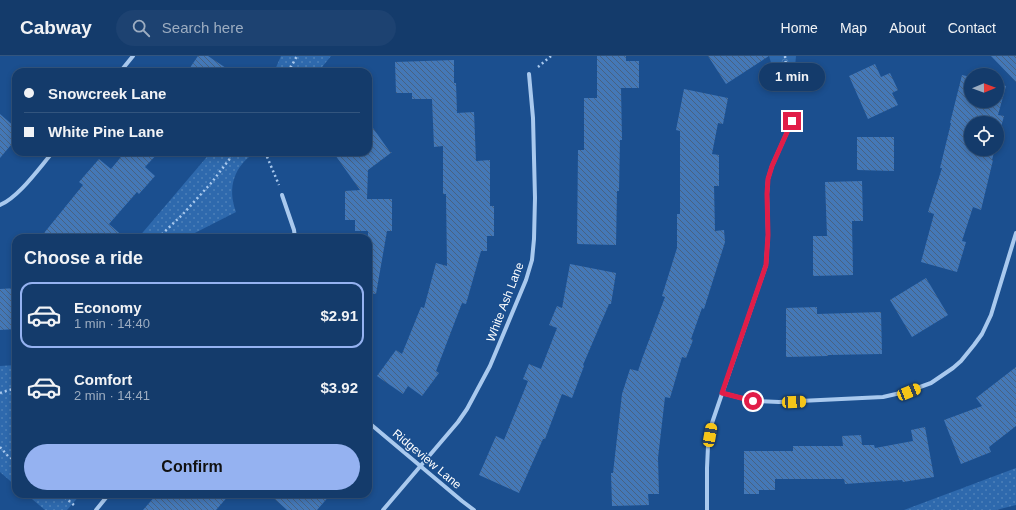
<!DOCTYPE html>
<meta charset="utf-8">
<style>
:root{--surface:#143b6b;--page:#1d4271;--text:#f1f3f6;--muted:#9dadc1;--line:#33557e;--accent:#95b2f1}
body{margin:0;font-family:Helvetica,sans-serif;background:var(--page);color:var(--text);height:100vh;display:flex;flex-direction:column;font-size:15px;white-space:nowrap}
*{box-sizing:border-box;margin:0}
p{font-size:13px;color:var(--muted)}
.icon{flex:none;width:22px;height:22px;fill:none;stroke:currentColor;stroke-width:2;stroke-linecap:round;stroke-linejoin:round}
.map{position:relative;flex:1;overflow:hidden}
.details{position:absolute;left:12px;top:178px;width:360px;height:264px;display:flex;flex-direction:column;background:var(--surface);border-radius:12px;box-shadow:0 2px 6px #0003,0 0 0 1px var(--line)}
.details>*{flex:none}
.top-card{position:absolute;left:12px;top:12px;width:360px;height:88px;border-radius:12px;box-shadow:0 2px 6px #0003,0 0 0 1px var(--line);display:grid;align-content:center;height:88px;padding:0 12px;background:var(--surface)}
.needle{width:26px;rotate:89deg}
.tools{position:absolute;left:964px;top:12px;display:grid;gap:8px}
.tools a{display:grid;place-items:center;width:40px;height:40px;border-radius:50%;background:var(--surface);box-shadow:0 2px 6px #0003,0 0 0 1px var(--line);font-size:20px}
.end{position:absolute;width:18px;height:18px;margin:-9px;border:5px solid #e11d48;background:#fff;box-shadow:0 0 0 2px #fff}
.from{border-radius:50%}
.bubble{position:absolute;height:28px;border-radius:14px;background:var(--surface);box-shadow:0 2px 6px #0003,0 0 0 1px var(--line);font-size:13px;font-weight:800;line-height:28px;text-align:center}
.car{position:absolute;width:12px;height:24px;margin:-12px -6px;border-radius:5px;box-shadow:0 0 3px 1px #0007;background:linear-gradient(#f5c518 24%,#345 0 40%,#f5c518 0 76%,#345 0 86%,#f5c518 0)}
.top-card b{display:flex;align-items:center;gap:14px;height:38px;font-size:15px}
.top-card b+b{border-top:1px solid var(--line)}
.top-card i{width:10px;height:10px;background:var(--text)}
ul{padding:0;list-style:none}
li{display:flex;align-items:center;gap:12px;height:66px;margin:0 8px 6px;padding:0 4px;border:2px solid transparent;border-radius:12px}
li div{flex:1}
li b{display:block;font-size:15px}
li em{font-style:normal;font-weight:800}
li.selected{border-color:var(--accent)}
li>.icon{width:36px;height:36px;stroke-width:1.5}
h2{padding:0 12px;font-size:18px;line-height:48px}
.cta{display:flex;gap:8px;margin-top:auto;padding:8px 12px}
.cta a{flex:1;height:46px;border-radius:24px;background:var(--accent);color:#111;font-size:16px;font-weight:800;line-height:46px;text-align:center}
header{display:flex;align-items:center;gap:24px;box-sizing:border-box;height:56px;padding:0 20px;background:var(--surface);border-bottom:1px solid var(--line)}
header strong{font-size:19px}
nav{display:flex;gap:22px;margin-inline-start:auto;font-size:14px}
.search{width:280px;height:36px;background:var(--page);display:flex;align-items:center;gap:10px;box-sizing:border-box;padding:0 14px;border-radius:22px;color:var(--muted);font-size:15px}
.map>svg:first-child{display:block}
.grass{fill:url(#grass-dots)}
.park{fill:url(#park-crowns)}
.building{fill:url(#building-back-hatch)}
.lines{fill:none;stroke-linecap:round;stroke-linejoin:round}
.path{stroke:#a9c9ee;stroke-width:2.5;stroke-dasharray:2 3;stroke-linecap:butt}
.street{stroke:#a9c9ee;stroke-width:4}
.route{stroke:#e11d48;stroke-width:5}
.labels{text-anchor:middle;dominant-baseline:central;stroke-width:3;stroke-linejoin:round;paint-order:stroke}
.street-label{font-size:12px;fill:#fff;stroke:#1b4f8f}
</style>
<header>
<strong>Cabway</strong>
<div class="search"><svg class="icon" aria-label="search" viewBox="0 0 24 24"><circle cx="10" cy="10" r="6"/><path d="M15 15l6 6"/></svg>Search here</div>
<nav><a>Home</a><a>Map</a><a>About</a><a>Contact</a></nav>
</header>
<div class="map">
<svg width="1016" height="454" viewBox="0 0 1016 454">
<defs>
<pattern id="grass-dots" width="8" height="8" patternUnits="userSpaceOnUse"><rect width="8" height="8" fill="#2e69ad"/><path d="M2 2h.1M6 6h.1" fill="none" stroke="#4d80b9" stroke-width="1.8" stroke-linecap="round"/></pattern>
<pattern id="park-crowns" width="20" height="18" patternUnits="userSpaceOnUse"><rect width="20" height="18" fill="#2e69ad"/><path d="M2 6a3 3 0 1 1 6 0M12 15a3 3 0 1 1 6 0" fill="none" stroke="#4d80b9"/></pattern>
<pattern id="building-back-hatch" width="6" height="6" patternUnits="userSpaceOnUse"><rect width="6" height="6" fill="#4478b7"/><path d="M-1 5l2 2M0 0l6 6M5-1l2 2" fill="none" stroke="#486282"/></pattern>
</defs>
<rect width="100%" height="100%" fill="#1b4f8f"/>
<g class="grass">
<path d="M281,0H331L318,16H274Z"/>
<path d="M211,96H256C234,110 227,131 236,156L185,182H138Z"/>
<path d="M16,309V430L0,416V310Z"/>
<path d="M1016,412V449L996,454H904Z"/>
<path d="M26,438H81L67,454H45Z"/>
</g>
<path class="park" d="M769,0H796L794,22L784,23L777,26Z"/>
<g class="building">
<path d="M198,0H208L232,16H187Z"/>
<path d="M597,0H626V5H639V32H621L622,84H620L619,135H617L616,189L577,188L578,94H584V42H597Z"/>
<path d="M708,0H769L726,28Z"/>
<path d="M991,0H1016V26Z"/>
<path d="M454,4V27H456L457,57L474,56L476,105L490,104V150H494V180H487V195H481L466,248L462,247L436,315L439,317L422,340L408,330L403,338L377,320L396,294L402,298L421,251L424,252L436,207L447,210L446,138H443V90L434,91L432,43H412V37H396L395,6Z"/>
<path d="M875,8L881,21L890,17L898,34L892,37L898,49L868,63L849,20Z"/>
<path d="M962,19L971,21V45H997V28L1006,30L998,59L1004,60L997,86V67H971V93H995L992,104H993L981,154L973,151L962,185L966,186L957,216L921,206L934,158L928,156L942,112H940L951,67H950Z"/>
<path d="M684,33L728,42L723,68L718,67L712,98L719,99V130H714L715,175L724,174L725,186L704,253L702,252L691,283L693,284L686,302L682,301L670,342L665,341L658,402L659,438H648L649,449L612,450L611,417H613L622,338L630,313L638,315L642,303L665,241L662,240L677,192V158H680V75L676,74Z"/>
<path d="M0,58L16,72V83L0,102Z"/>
<path d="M368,65L390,96H392L368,114L367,143H392V175H387L376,238L368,237V175H355V164H345V135L360,134L333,96H368Z"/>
<path d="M857,81H894V115L857,114Z"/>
<path d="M125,96H159L145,111L155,120L139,138L137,136L109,168L125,182H40L83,129L79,126L99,103L111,113Z"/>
<path d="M862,125L863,165H852L853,219L813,220V180H827L825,126Z"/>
<path d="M570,208L616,217L611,248H609L583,309L584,310L572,342L562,338L545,383H543L519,437L479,419L496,380L504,384L528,325L523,323L529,308L541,313L557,272L549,269L557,250L562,252Z"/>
<path d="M926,222L948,259L912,281L890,244Z"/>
<path d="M16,232V273L0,274V233Z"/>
<path d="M817,251V258L881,256L882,298L828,299V300L786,301V252Z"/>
<path d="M1016,311V370L989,391L991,396L961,408L944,364L982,350L976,342Z"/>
<path d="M925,371L934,421L903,426L902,424L845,428L844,423H775V434H759V438H744V395H793V390H843L842,380L861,379L862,389H874L875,392L913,385L911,374Z"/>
<path d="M157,438H230L216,454H143Z"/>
<path d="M269,438H331L317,454H287Z"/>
</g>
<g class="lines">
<g class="path">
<path d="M785,0L788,27"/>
<path d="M538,11L551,0"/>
<path d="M288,16L297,0"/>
<path d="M265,96L279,129"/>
<path d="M158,182L183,158L212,126L235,96"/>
<path d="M0,337L16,332"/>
<path d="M0,391L8,400L16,405"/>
<path d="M61,438L75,450"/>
</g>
<g class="street">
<path d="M120,16L133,0"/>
<path d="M282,139L294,174L295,182"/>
<path d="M0,149C19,141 39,112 53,96"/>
<path d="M722,337L753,345L779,346L883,341L909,335L931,327L953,312L961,305L974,289L982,278L991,259L1016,177"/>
<path d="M368,366L462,445L474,454"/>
<path d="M96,454L109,438"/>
<path d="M383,454L458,366L467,353L490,310L526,224L532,204L534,183L535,142L533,62L529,18"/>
<path d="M707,454V412L708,390L712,367L766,209L768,179L767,138L768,123L772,110L792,65"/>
</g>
</g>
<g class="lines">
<path class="route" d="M753,345L722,337L766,209L768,179L767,138L768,123L772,110L792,65"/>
</g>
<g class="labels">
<g class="street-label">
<text transform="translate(505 246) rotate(-69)">White Ash Lane</text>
<text transform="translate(427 403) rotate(40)">Ridgeview Lane</text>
</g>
</g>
</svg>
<div class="tools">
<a><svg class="needle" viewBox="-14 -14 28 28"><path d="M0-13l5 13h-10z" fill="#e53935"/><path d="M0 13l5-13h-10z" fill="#9dadc1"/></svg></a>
<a><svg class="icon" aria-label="locate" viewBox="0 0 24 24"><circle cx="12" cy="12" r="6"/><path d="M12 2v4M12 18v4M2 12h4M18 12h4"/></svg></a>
</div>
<i class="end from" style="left:753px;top:345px"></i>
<i class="end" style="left:792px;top:65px"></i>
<div class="bubble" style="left:759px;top:7px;width:66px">1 min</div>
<i class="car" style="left:909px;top:336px;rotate:68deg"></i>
<i class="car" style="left:794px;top:346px;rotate:87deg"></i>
<i class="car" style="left:710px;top:379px;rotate:10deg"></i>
<div class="top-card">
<b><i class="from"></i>Snowcreek Lane</b>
<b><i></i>White Pine Lane</b>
</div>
<section class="details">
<h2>Choose a ride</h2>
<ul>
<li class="selected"><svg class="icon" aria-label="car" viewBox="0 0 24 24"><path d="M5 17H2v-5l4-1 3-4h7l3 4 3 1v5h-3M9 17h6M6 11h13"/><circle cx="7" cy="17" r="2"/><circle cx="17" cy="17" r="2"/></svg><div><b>Economy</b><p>1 min · 14:40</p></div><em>$2.91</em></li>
<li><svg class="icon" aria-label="car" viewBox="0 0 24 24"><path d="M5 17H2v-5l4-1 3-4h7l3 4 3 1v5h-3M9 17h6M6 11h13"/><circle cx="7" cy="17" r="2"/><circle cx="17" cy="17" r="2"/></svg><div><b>Comfort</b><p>2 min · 14:41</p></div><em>$3.92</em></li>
</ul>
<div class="cta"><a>Confirm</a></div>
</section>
</div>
